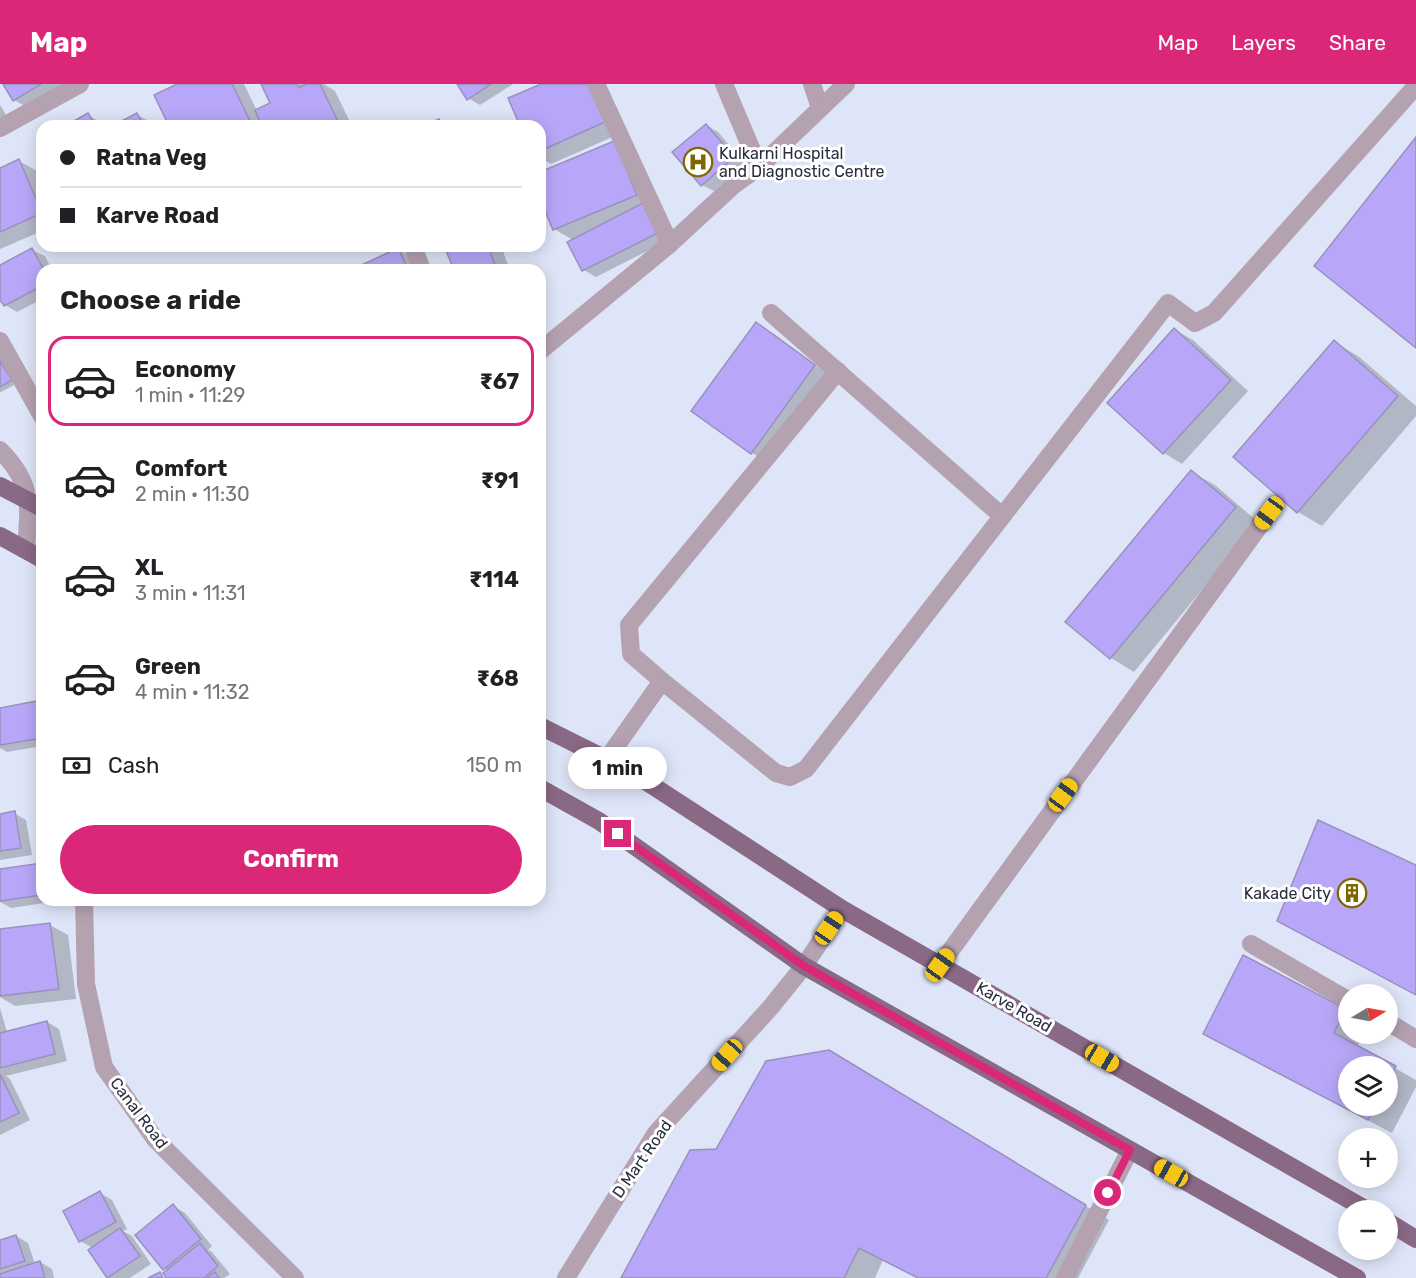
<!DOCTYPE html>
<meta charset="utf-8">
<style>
:root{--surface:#fff;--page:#f6f6f6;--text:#202124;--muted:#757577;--line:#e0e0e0;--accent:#db2777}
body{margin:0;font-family:Rubik,sans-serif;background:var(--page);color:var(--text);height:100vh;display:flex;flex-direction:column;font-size:22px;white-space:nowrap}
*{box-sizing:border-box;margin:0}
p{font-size:20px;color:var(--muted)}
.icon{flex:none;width:33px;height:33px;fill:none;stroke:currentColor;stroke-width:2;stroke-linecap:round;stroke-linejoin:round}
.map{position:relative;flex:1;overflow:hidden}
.drawer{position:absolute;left:36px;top:180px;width:510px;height:642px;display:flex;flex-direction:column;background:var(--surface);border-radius:18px;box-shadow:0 3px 15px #0003}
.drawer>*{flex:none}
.hud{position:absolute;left:36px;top:36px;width:510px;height:132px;border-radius:18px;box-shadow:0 3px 15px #0003;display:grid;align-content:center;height:132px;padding:0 24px;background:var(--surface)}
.needle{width:39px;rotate:80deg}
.tools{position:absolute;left:1338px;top:900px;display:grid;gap:12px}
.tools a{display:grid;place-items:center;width:60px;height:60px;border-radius:50%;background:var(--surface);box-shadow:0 3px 15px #0003;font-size:30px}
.end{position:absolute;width:27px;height:27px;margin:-14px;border:8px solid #db2777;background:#fff;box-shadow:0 0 0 3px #fff}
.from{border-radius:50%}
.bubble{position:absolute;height:42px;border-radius:21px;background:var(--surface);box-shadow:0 3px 15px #0003;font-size:20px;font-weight:700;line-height:42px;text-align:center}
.car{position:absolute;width:18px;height:36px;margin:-18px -9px;border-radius:8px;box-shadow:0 0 4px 2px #0007;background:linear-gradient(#f5c518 24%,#345 0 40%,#f5c518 0 76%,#345 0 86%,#f5c518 0)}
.hud b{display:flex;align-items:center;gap:21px;height:57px;font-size:22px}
.hud b+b{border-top:2px solid var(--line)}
.hud i{width:15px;height:15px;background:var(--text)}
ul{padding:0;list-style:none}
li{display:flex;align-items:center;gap:18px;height:90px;margin:0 12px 9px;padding:0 12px;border:3px solid transparent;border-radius:18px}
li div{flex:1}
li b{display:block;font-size:22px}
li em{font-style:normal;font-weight:700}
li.current{border-color:var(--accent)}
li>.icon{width:54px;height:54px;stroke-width:1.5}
h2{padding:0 24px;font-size:27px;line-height:72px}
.pay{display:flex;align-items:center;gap:15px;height:66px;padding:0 24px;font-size:22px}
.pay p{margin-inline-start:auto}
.button{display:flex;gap:12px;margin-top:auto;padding:12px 24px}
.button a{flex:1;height:69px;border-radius:36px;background:var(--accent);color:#fff;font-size:24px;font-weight:700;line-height:69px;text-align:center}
header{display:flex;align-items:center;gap:36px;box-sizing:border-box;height:84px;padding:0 30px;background:var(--accent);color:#fff}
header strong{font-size:28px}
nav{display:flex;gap:33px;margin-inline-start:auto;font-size:21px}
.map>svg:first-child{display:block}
.shadow{fill:#0003;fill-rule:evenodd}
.building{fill:#b8a7f8;stroke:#9991bd;stroke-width:1.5}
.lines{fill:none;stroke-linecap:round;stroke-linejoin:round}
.minor{stroke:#b5a2b1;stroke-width:18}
.major{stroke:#8a6984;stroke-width:18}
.route{stroke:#db2777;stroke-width:8}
.labels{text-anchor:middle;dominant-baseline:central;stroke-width:6;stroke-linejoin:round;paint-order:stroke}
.poi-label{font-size:16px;fill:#292e3f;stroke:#fff;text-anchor:start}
.street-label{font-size:16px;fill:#292e3f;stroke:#fff}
</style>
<header>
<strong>Map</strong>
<nav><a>Map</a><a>Layers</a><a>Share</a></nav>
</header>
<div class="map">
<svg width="1416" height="1194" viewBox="0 0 1416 1194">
<rect width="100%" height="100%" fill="#dfe5f8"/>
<g class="shadow">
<path d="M5,0H75L32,26L14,16Z"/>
<path d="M181,0H244L257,27L272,20L263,0H324L335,7L352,42H171Z"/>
<path d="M459,0H513L480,21L468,14Z"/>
<path d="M544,0L624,48L551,80L540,73V42H521Z"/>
<path d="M0,21L8,34L0,38Z"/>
<path d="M88,31L100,38L103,42H68Z"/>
<path d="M137,31L149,37L151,42H116Z"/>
<path d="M706,41L718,48L745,80L714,107L702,101Z"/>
<path d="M614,59L669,156L596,193L584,186L573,156L554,145L540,112V90Z"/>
<path d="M19,77L37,87L42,98V147L0,165V85Z"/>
<path d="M446,162H501L510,186H455Z"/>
<path d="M398,165L416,176L421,186H354Z"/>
<path d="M32,166L45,172L52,186H42V215L17,228L5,221L0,213V183Z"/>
<path d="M756,240L774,250L832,293L770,379L752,369L693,326Z"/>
<path d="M1175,246L1193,256L1248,307L1182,380L1164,369L1109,318Z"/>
<path d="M1334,258L1358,272L1416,322V332L1322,442L1298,428Z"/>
<path d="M0,274L16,300L1,308H0Z"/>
<path d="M1191,388L1215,401L1258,438L1134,588L1111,574Z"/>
<path d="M42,618V662L7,668L0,664V625Z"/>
<path d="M14,729L26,736L32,771L0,776V731Z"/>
<path d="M42,780V816H64L11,824L0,818V787Z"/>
<path d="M50,841L68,851L76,915L15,922L0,913V847Z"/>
<path d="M1244,873L1348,929V950H1364L1357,963L1416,996V1003L1392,1049L1228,963ZM1348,982H1388V1022H1348Z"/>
<path d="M0,924L7,948L47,938L59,945L67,977L6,992L10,995L30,1036L0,1051Z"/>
<path d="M853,981L1109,1136L1078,1194H918L883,1176L875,1194H623L717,1066Z"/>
<path d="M100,1109L112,1116L127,1145L123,1147L132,1152L151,1180L130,1194H109L90,1166L93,1164L80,1157Z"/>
<path d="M173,1122L185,1129L212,1162L208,1166L212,1168L230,1190L224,1194H168V1187L164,1184Z"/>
<path d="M16,1152L28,1159L35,1180L40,1178L52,1185L54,1194H0V1158Z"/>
</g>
<g class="building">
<path d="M3,0H41L13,17Z"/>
<path d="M177,0H232L250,37L240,42H169L154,11Z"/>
<path d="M261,0H297L299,4L306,0H320L340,42H262L255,26L270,19Z"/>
<path d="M457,0H491L467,16Z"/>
<path d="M541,0H591L607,37L540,67V42H520L508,14Z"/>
<path d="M88,29L96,42H65Z"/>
<path d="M137,29L144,42H112Z"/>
<path d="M439,35L443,42H424Z"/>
<path d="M706,40L734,73L701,102L672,68Z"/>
<path d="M1416,53V264L1314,182Z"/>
<path d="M614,57L637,111L553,146L540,115V88Z"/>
<path d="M19,75L42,129L0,148V84Z"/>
<path d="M643,119L658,149L582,187L567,158Z"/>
<path d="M444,162H488L497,186H454Z"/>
<path d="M32,164L44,186H42V202L4,222L0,216V181Z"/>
<path d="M398,164L407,183L402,186H351Z"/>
<path d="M756,238L815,281L751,370L691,327Z"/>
<path d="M1174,244L1231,296L1163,370L1107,319Z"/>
<path d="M1334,256L1398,312L1297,429L1233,373Z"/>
<path d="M0,277L12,296L0,303Z"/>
<path d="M1191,386L1236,423L1110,575L1065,538Z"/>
<path d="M42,616V654L0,661V624Z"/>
<path d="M15,727L21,764L0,767V730Z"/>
<path d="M1318,736L1416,781V911L1277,837Z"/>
<path d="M42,779V811L0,817V785Z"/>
<path d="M50,839L59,905L0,912V845Z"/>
<path d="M1243,871L1346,925L1334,949L1396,982L1388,998V982H1348V1022H1375L1368,1036L1203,950Z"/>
<path d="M47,937L55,970L0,984V949Z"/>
<path d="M829,966L1086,1121L1046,1194H918L859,1164L844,1194H621L690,1066L716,1065L766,977Z"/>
<path d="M0,990L19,1029L0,1038Z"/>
<path d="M100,1107L116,1138L79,1158L63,1127Z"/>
<path d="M173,1120L201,1155L163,1186L135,1151Z"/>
<path d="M120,1144L140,1172L107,1194L88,1166Z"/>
<path d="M16,1151L25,1177L0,1185V1156Z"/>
<path d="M200,1159L218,1182L204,1194H166L163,1189Z"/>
<path d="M40,1177L45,1194H0V1190Z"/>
<path d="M160,1188L163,1194H148Z"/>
<path d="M215,1188L219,1194H207Z"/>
</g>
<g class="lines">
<g class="minor">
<path d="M596,0L670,160"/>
<path d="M724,0L759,83"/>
<path d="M812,0L820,24"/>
<path d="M0,44L80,0"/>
<path d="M413,162L422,186"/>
<path d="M771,229L1002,432"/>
<path d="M0,257L42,332"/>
<path d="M540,267L670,160L734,101L759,83L846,0"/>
<path d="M0,366C34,400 29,421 26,465"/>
<path d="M662,597L631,570L629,541L838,287"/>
<path d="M607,675L662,597L776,689L790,693L806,685L1168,219L1195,239L1214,229L1416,2"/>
<path d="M84,816L86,900L104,983L155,1055L295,1194"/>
<path d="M1251,860L1348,916"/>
<path d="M940,881L1269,429"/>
<path d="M1388,938L1416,955"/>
<path d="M566,1194L656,1049L770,924L804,882L842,825"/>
<path d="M1065,1194L1130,1066"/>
</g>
<g class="major">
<path d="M0,402L42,424"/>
<path d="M0,452L42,475"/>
<path d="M540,642L630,687L842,825L1367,1126"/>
<path d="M540,704L599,737L804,882L1357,1194"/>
<path d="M1388,1138L1416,1155"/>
</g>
</g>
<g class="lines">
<path class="route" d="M618,750L804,882L1130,1066L1108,1109"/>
</g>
<defs>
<g id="hospital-ring" transform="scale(1.5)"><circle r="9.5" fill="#fff" stroke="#7f6700" stroke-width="1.5"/><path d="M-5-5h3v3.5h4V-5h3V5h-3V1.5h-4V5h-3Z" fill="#7f6700"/></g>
<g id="building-ring" transform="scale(1.5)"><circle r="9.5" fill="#fff" stroke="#7f6700" stroke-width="1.5"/><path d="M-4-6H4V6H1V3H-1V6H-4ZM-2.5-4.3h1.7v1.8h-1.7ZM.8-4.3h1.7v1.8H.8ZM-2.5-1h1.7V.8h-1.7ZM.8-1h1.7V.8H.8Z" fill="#7f6700"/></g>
</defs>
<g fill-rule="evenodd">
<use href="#hospital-ring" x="698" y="78"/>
<use href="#building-ring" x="1352" y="809"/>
</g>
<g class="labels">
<g class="poi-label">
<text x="719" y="69">Kulkarni Hospital<tspan x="719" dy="18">and Diagnostic Centre</tspan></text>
<text x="1331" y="809" text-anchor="end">Kakade City</text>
</g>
<g class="street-label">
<text transform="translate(1014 923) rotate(30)">Karve Road</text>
<text transform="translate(139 1029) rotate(53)">Canal Road</text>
<text transform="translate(642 1075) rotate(-55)">D Mart Road</text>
</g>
</g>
</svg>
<div class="tools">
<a><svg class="needle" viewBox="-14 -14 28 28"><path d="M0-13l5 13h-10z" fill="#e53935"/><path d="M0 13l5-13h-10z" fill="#757577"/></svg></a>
<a><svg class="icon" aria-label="layers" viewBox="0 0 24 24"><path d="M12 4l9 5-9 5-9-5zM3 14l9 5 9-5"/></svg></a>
<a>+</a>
<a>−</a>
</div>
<i class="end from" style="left:1108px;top:1109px"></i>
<i class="end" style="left:618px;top:750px"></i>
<div class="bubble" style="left:568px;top:663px;width:99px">1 min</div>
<i class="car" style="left:1269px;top:429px;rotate:216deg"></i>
<i class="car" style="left:1063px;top:711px;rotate:36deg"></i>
<i class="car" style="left:829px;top:844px;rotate:34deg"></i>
<i class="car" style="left:940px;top:881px;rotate:36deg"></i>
<i class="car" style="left:727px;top:971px;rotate:222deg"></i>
<i class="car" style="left:1102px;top:974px;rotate:120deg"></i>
<i class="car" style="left:1171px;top:1089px;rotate:299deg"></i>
<div class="hud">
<b><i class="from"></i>Ratna Veg</b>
<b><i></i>Karve Road</b>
</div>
<section class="drawer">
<h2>Choose a ride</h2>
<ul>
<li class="current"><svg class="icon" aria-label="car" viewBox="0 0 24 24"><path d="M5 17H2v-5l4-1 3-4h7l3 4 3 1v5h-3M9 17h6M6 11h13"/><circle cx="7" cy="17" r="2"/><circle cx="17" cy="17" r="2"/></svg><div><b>Economy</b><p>1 min · 11:29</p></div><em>₹67</em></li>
<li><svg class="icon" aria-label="car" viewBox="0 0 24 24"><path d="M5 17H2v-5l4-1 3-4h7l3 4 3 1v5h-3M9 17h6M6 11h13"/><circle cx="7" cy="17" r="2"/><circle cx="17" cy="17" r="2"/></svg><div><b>Comfort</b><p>2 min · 11:30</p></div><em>₹91</em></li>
<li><svg class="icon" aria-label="car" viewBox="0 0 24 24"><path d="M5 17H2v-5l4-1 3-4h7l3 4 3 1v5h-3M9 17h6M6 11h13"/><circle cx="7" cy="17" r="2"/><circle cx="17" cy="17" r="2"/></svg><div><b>XL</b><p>3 min · 11:31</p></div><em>₹114</em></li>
<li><svg class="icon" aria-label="car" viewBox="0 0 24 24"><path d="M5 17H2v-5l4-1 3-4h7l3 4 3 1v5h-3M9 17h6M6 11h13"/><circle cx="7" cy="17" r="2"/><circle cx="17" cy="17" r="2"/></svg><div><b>Green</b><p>4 min · 11:32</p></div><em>₹68</em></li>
</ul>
<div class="pay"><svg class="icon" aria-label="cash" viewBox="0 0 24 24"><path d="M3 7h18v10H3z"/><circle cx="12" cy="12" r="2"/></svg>Cash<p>150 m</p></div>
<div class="button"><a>Confirm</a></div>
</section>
</div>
